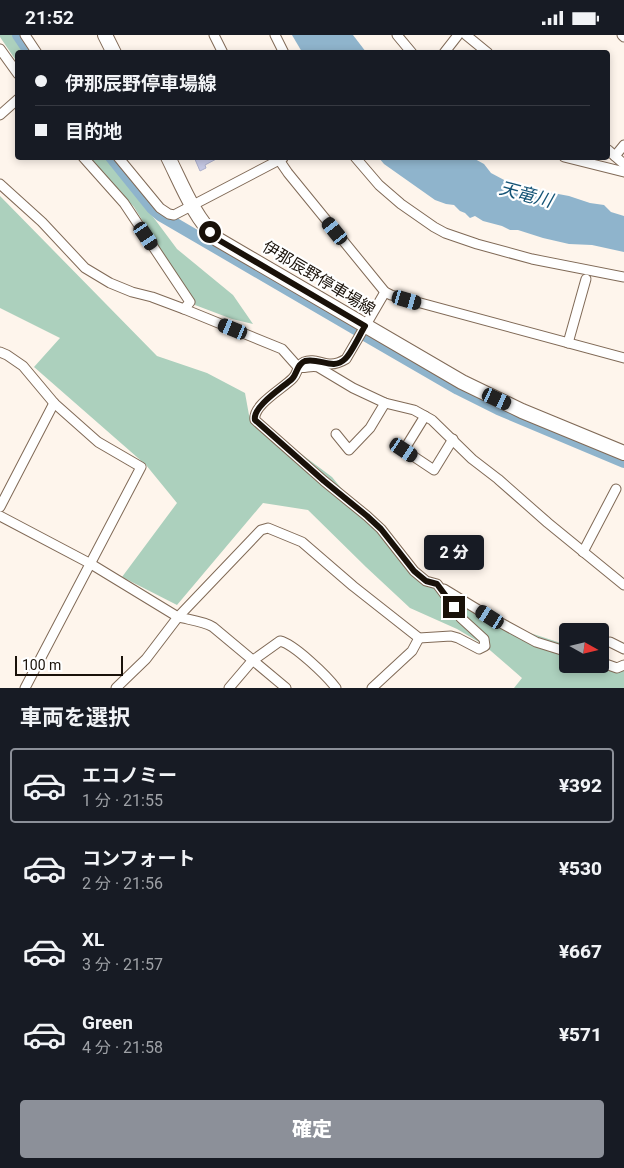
<!DOCTYPE html>
<html lang="ja">
<meta charset="utf-8">
<style>
:root{--surface:#171b24;--page:#242831;--text:#f1f3f6;--muted:#9ea1a6;--line:#363941;--accent:#8c9099}
body{margin:0;font-family:Roboto,"Noto Sans JP",sans-serif;background:var(--page);color:var(--text);height:100vh;display:flex;flex-direction:column;font-size:19px;white-space:nowrap}
*{box-sizing:border-box;margin:0}
p{font-size:16px;color:var(--muted)}
.icon{flex:none;width:28px;height:28px;fill:none;stroke:currentColor;stroke-width:2;stroke-linecap:round;stroke-linejoin:round}
.map{position:relative;height:653px;overflow:hidden}
.panel{display:flex;flex-direction:column;background:var(--surface);flex:1}
.panel>*{flex:none}
.guide{position:absolute;left:15px;top:15px;width:595px;height:110px;border-radius:5px;box-shadow:0 2px 8px #0003;display:grid;align-content:center;height:110px;padding:0 20px;background:var(--surface)}
.needle{width:32px;rotate:98deg}
.tools{position:absolute;left:559px;top:588px;display:grid;gap:10px}
.tools a{display:grid;place-items:center;width:50px;height:50px;border-radius:5px;background:var(--surface);box-shadow:0 2px 8px #0003;font-size:25px}
.scale{position:absolute;left:15px;bottom:12px;width:108px;box-sizing:border-box;padding-left:5px;border:2px solid #191109;border-top:0;font-size:14px;line-height:18px;white-space:nowrap;color:#191109;-webkit-text-stroke:4px #fff;paint-order:stroke}
.end{position:absolute;width:22px;height:22px;margin:-11px;border:6px solid #191109;background:#fff;box-shadow:0 0 0 2px #fff}
.from{border-radius:50%}
.bubble{position:absolute;height:35px;border-radius:5px;background:var(--surface);box-shadow:0 2px 8px #0003;font-size:16px;font-weight:800;line-height:35px;text-align:center}
.car{position:absolute;width:15px;height:30px;margin:-15px -8px;border-radius:6px;box-shadow:0 0 4px 1px #0007;background:linear-gradient(#222 24%,#8ab4d8 0 40%,#222 0 76%,#8ab4d8 0 86%,#222 0)}
.guide b{display:flex;align-items:center;gap:18px;height:48px;font-size:19px}
.guide b+b{border-top:1px solid var(--line)}
.guide i{width:12px;height:12px;background:var(--text)}
ul{padding:0;list-style:none}
li{display:flex;align-items:center;gap:15px;height:75px;margin:0 10px 8px;padding:0 10px;border:2px solid transparent;border-radius:5px}
li div{flex:1}
li b{display:block;font-size:19px}
li em{font-style:normal;font-weight:800}
li.selected{border-color:var(--accent)}
li>.icon{width:45px;height:45px;stroke-width:1.5}
h2{padding:0 20px;font-size:22px;line-height:60px}
.button{display:flex;gap:10px;margin-top:auto;padding:10px 20px}
.button a{flex:1;height:58px;border-radius:5px;background:var(--accent);color:#fff;font-size:20px;font-weight:800;line-height:58px;text-align:center}
.status{display:flex;justify-content:space-between;align-items:center;height:35px;padding:0 25px;background:var(--surface);direction:ltr}
.status svg{height:14px;fill:currentColor}
.map>svg:first-child{display:block}
.green{fill:#acd0bd}
.water{fill:#8fb4cc}
.lines{fill:none;stroke-linecap:round;stroke-linejoin:round}
.river{stroke:#8fb4cc;stroke-width:12}
.building{fill:#c7cae6;stroke:#aeb1cd}
.street-casing{stroke:#806a57;stroke-width:11}
.primary-casing{stroke:#806a57;stroke-width:16}
.street{stroke:#fff;stroke-width:9}
.primary{stroke:#fff;stroke-width:14}
.route{stroke:#191109;stroke-width:6}
.labels{text-anchor:middle;dominant-baseline:central;stroke-width:4.5;stroke-linejoin:round;paint-order:stroke}
.street-label{font-size:16px;fill:#191109;stroke:#fff}
.water-label{font-size:18px;font-style:italic;fill:#165577;stroke:#fff}
</style>
<div class="status"><b>21:52</b><svg viewBox="0 0 49 12"><path d="M0 12V9h3v3zM5 12V6h3v6zM10 12V3h3v9zM15 12V0h3v12zM26 1h20v11H26zM47 4h2v5h-2z"/></svg></div>
<div class="map">
<svg width="624" height="653" viewBox="0 0 624 653">
<rect width="100%" height="100%" fill="#fef5ec"/>
<g class="green">
<path d="M0,0H14L26,17L18,18L17,27L0,2Z"/>
<path d="M87,123H106L124,143L177,214L233,260L253,289L232,284L195,270L134,172Z"/>
<path d="M0,161L157,321L207,338L245,358L249,380L332,442L396,519L495,589L530,598L567,610L568,629H600V623L624,632V653H514L522,643L484,610L457,594L410,573L366,532L308,475L263,468L177,570L122,542L177,468L146,430L34,332L60,303L0,273Z"/>
</g>
<g class="water">
<path d="M292,0H353L366,17H302Z"/>
<path d="M379,123H473L484,129L491,138L506,146L526,153L569,161L590,168L604,170L611,177L624,181V217L592,210L569,209L543,203L518,195H510L502,191L483,186L475,181L470,183L465,178L460,176L454,170L446,169L435,165L384,129Z"/>
</g>
<g class="lines">
<g class="river">
<path d="M18,0L30,18"/>
<path d="M111,122L152,173L160,180L359,296"/>
<path d="M363,299L458,354L498,374L624,427"/>
</g>
</g>
<path class="building" d="M194,122H220L205,130L206,133L200,136Z"/>
<g class="lines">
<g class="street-casing">
<g id="street">
<path d="M25,0L37,18"/>
<path d="M214,0L223,18"/>
<path d="M275,0L284,18"/>
<path d="M397,0L412,18"/>
<path d="M466,0L488,18"/>
<path d="M622,0L624,2"/>
<path d="M0,14L18,39"/>
<path d="M444,18L458,0"/>
<path d="M0,80L18,64"/>
<path d="M608,115L624,129"/>
<path d="M615,121L624,110"/>
<path d="M83,122L124,168L190,267L184,274"/>
<path d="M118,122L160,173L169,179L174,180L283,123"/>
<path d="M277,122L288,138L385,257L391,260L624,323"/>
<path d="M355,122L379,150L401,169L434,192L445,198L477,209L532,224L624,242"/>
<path d="M564,122L624,137"/>
<path d="M0,149L42,187L85,233L110,248L132,257L152,262L184,274L282,314L298,332C304,334 311,330 318,332L353,353L385,368L414,375L432,385L472,424L498,444L548,488L624,550"/>
<path d="M568,308L586,244"/>
<path d="M0,317L7,320L23,331L54,368L98,407L141,432L25,653"/>
<path d="M425,381L404,415L434,435L453,404"/>
<path d="M336,399L349,415L370,393L385,368"/>
<path d="M0,472L54,368"/>
<path d="M0,481L91,529L178,582C190,585 203,586 213,592L286,653"/>
<path d="M583,517L616,454"/>
<path d="M444,554L490,582L536,607L568,617"/>
<path d="M610,607L624,614"/>
<path d="M600,627L617,633L624,630"/>
<path d="M116,653L146,624L178,582L261,495L268,493L302,507L353,551L419,603L451,601L458,603L479,614L485,611L484,604L461,583L446,561L437,549L426,546L414,536L381,494L367,481L324,446L255,385C252,370 284,353 293,343C298,338 297,330 304,327C313,323 322,329 331,329C337,329 341,327 346,324L385,257"/>
<path d="M229,653L252,626L280,606C294,609 327,641 336,653"/>
<path d="M372,653L412,616L419,603"/>
</g>
</g>
<g class="primary-casing">
<g id="primary">
<path d="M105,0L114,18"/>
<path d="M168,122C182,150 194,182 217,204L462,347L522,376L624,418"/>
</g>
</g>
<use href="#street" class="street"/>
<use href="#primary" class="primary"/>
</g>
<g class="lines">
<path class="route" d="M210,197L217,204L365,291C360,299 351,319 345,324C333,336 319,322 305,326C297,329 297,339 292,344C282,353 252,372 255,385L324,446L367,481L381,494L414,536L426,546L437,549L454,572"/>
</g>
<g class="labels">
<g class="street-label">
<text transform="translate(319 243) rotate(31)">伊那辰野停車場線</text>
</g>
<g class="water-label">
<text transform="translate(526 159) rotate(15)">天竜川</text>
</g>
</g>
</svg>
<div class="tools">
<a><svg class="needle" viewBox="-14 -14 28 28"><path d="M0-13l5 13h-10z" fill="#e53935"/><path d="M0 13l5-13h-10z" fill="#9ea1a6"/></svg></a>
</div>
<div class="scale">100 m</div>
<i class="end from" style="left:210px;top:197px"></i>
<i class="end" style="left:454px;top:572px"></i>
<div class="bubble" style="left:424px;top:500px;width:60px">2 分</div>
<i class="car" style="left:335px;top:196px;rotate:321deg"></i>
<i class="car" style="left:146px;top:201px;rotate:146deg"></i>
<i class="car" style="left:407px;top:265px;rotate:106deg"></i>
<i class="car" style="left:233px;top:294px;rotate:292deg"></i>
<i class="car" style="left:497px;top:364px;rotate:115deg"></i>
<i class="car" style="left:404px;top:415px;rotate:124deg"></i>
<i class="car" style="left:490px;top:582px;rotate:302deg"></i>
<div class="guide">
<b><i class="from"></i>伊那辰野停車場線</b>
<b><i></i>目的地</b>
</div>
</div>
<section class="panel">
<h2>車両を選択</h2>
<ul>
<li class="selected"><svg class="icon" aria-label="car" viewBox="0 0 24 24"><path d="M5 17H2v-5l4-1 3-4h7l3 4 3 1v5h-3M9 17h6M6 11h13"/><circle cx="7" cy="17" r="2"/><circle cx="17" cy="17" r="2"/></svg><div><b>エコノミー</b><p>1 分 · 21:55</p></div><em>¥392</em></li>
<li><svg class="icon" aria-label="car" viewBox="0 0 24 24"><path d="M5 17H2v-5l4-1 3-4h7l3 4 3 1v5h-3M9 17h6M6 11h13"/><circle cx="7" cy="17" r="2"/><circle cx="17" cy="17" r="2"/></svg><div><b>コンフォート</b><p>2 分 · 21:56</p></div><em>¥530</em></li>
<li><svg class="icon" aria-label="car" viewBox="0 0 24 24"><path d="M5 17H2v-5l4-1 3-4h7l3 4 3 1v5h-3M9 17h6M6 11h13"/><circle cx="7" cy="17" r="2"/><circle cx="17" cy="17" r="2"/></svg><div><b>XL</b><p>3 分 · 21:57</p></div><em>¥667</em></li>
<li><svg class="icon" aria-label="car" viewBox="0 0 24 24"><path d="M5 17H2v-5l4-1 3-4h7l3 4 3 1v5h-3M9 17h6M6 11h13"/><circle cx="7" cy="17" r="2"/><circle cx="17" cy="17" r="2"/></svg><div><b>Green</b><p>4 分 · 21:58</p></div><em>¥571</em></li>
</ul>
<div class="button"><a>確定</a></div>
</section>
